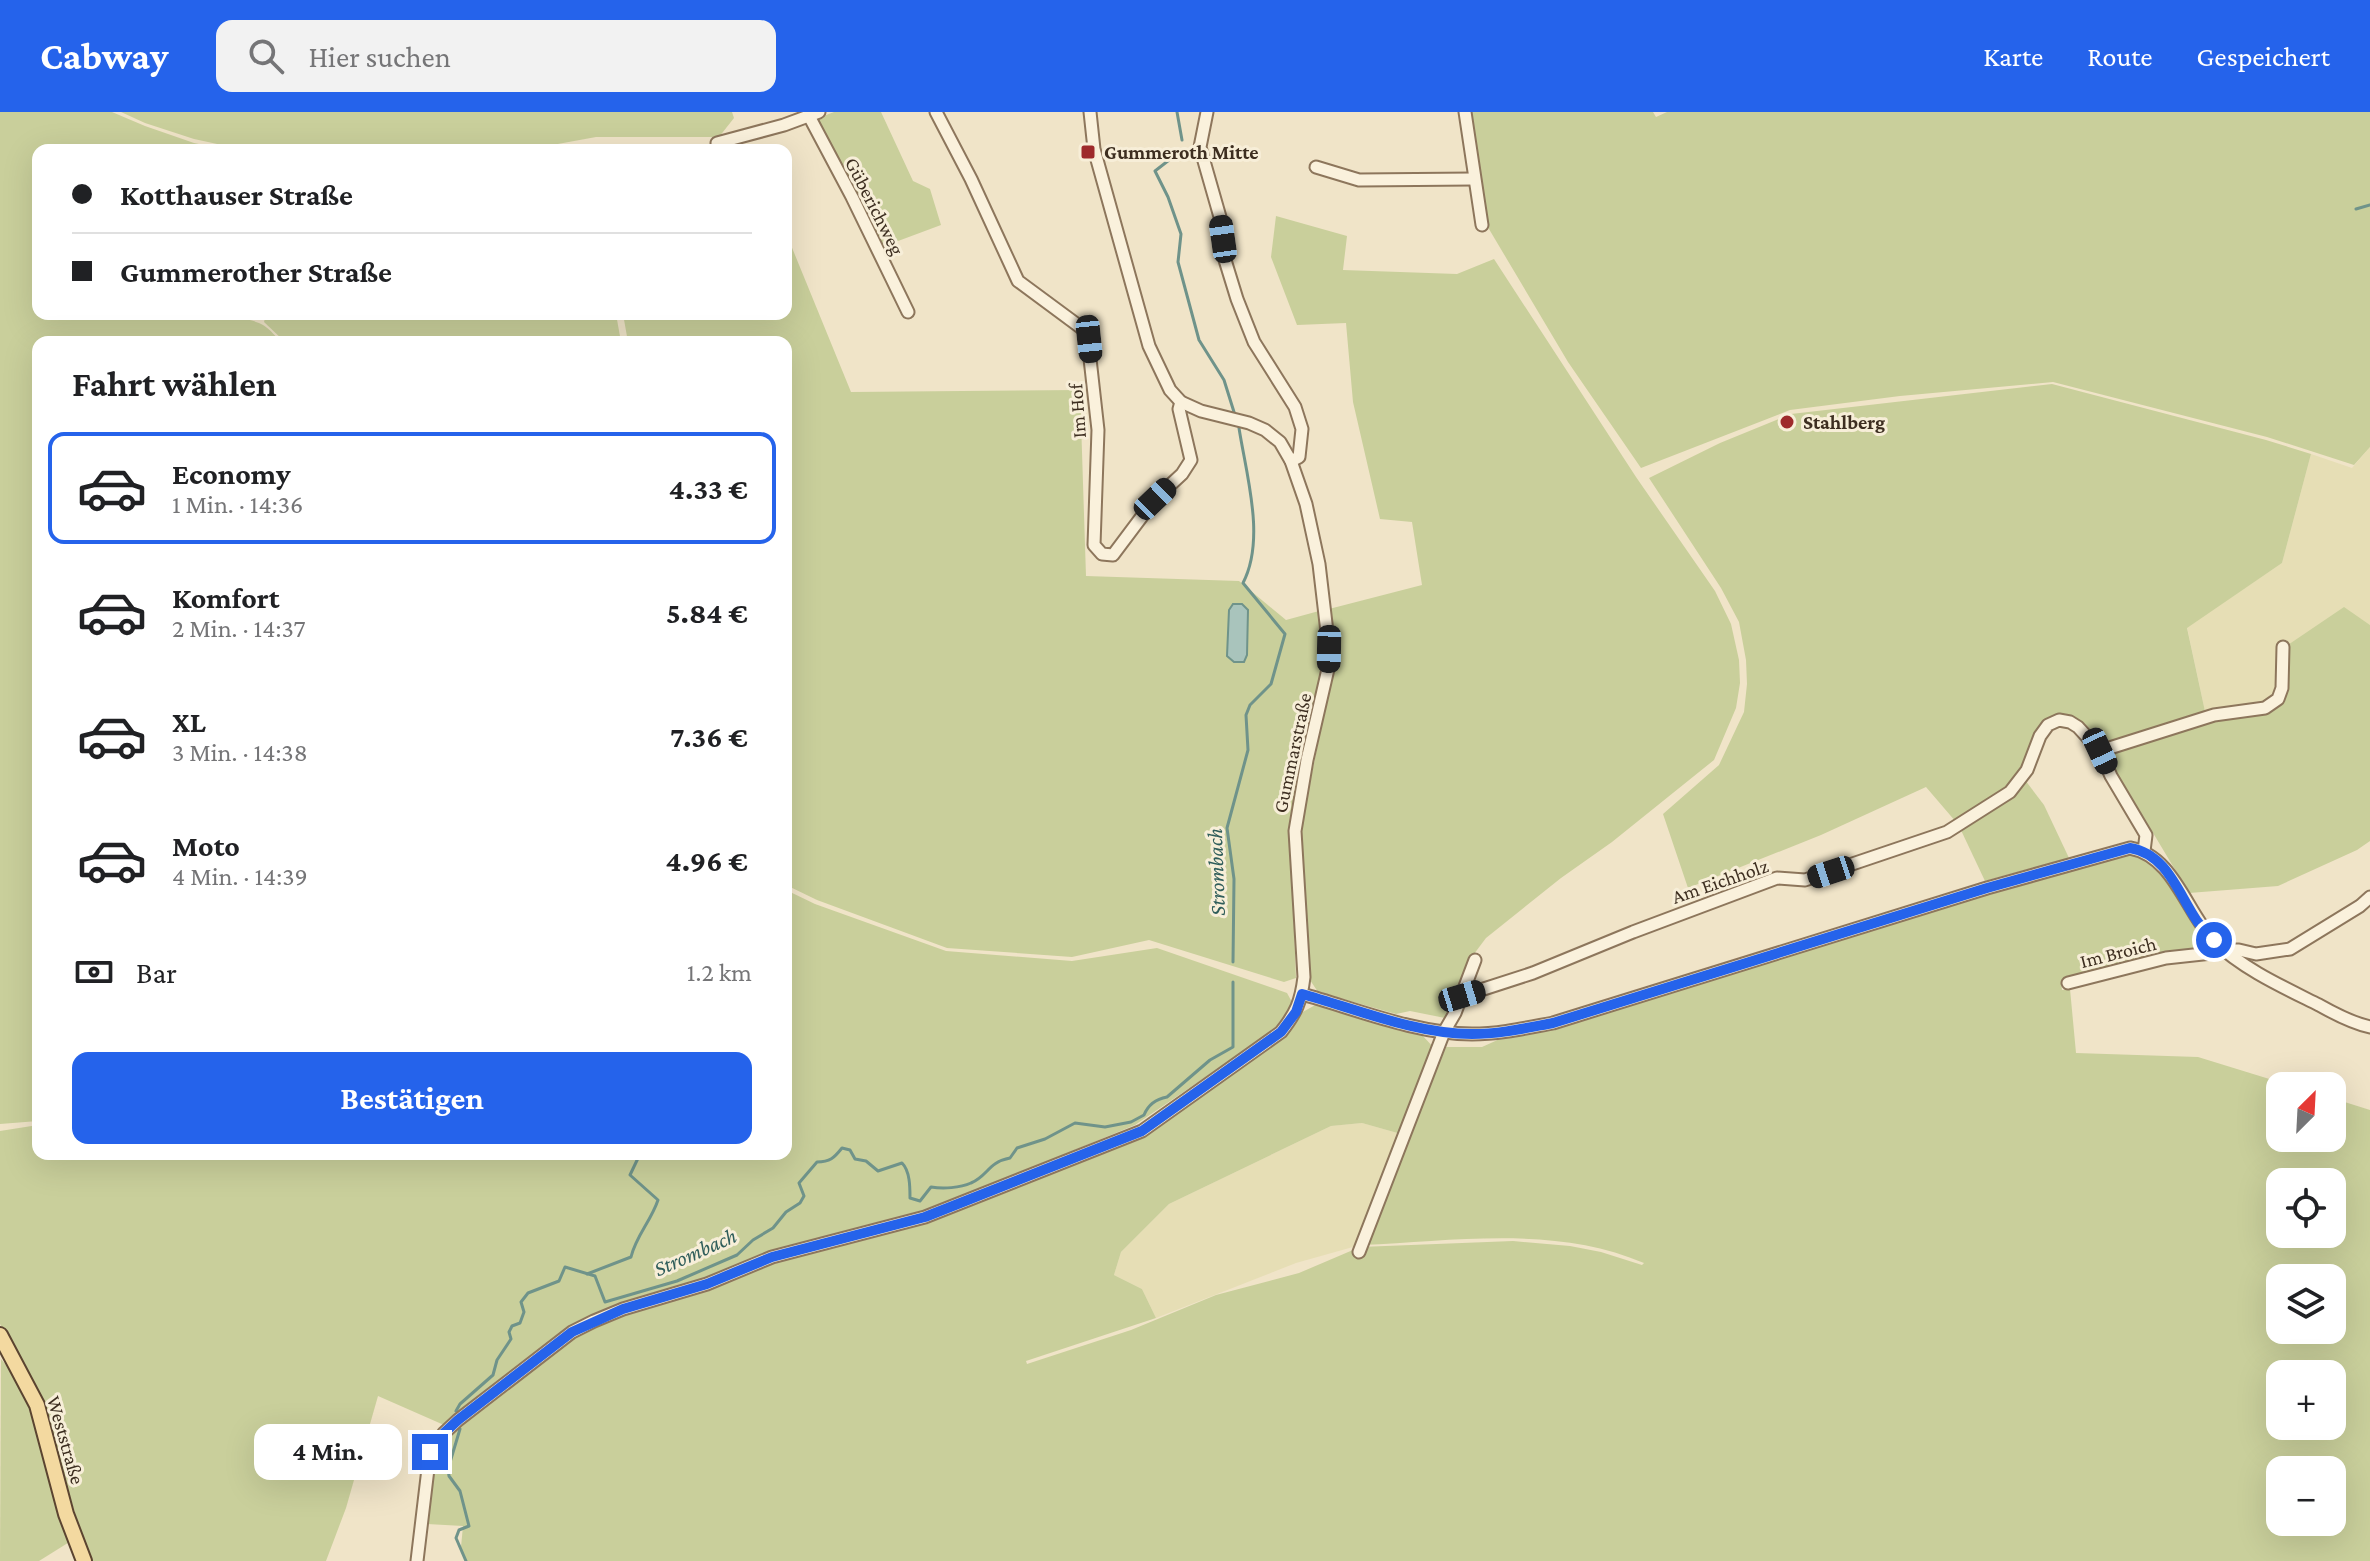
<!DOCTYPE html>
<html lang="de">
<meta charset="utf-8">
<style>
:root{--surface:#fff;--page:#f2f2f2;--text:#202124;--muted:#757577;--line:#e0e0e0;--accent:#2563eb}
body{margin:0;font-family:"Crimson Pro",serif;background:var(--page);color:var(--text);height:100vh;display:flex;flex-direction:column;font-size:30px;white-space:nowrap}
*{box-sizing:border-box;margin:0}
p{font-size:26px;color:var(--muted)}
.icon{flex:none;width:44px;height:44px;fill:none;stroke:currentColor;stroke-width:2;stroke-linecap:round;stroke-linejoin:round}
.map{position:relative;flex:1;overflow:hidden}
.side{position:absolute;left:32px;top:224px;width:760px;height:824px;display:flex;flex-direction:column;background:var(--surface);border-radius:16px;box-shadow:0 8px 32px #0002}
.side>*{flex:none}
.banner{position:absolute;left:32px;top:32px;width:760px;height:176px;border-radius:16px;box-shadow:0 8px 32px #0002;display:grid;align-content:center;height:176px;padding:0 40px;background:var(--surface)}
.needle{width:52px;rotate:24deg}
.buttons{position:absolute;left:2266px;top:960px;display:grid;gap:16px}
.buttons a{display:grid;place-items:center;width:80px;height:80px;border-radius:16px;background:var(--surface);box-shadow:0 8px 32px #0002;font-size:40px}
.end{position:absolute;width:36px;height:36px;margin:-18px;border:10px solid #2563eb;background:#fff;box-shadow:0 0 0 4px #fff}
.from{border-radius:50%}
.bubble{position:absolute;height:56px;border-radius:16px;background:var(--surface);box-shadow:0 8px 32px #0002;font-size:26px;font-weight:700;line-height:56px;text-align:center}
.car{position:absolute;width:24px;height:48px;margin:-24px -12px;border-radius:10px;box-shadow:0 0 6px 2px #0007;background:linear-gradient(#222 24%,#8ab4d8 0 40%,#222 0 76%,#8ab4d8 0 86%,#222 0)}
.banner b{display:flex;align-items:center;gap:28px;height:76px;font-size:30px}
.banner b+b{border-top:2px solid var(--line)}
.banner i{width:20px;height:20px;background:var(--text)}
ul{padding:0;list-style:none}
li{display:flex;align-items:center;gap:24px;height:112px;margin:0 16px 12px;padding:0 24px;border:4px solid transparent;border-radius:16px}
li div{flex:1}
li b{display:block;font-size:30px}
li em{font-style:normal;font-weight:700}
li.selected{border-color:var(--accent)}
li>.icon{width:72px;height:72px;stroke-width:1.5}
h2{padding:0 40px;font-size:36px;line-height:96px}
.pay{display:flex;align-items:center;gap:20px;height:88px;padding:0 40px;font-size:30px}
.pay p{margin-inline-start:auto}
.action{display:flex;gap:16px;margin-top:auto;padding:16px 40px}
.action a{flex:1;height:92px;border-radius:16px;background:var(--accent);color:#fff;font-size:32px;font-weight:700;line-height:92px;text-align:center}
header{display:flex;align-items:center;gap:48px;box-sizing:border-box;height:112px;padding:0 40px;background:var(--accent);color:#fff}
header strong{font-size:38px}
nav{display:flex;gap:44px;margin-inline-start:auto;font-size:28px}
.search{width:560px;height:72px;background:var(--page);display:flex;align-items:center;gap:20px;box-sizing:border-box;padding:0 28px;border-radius:16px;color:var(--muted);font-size:30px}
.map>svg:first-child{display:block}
.farmland{fill:#e6deb5}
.green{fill:#c9cf9b;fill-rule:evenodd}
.water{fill:#a9c4bc;stroke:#6f938a;stroke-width:2}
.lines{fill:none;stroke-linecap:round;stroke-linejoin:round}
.stream{stroke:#6f938a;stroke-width:3}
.minor-casing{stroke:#8d765c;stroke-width:15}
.major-casing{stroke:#5b4430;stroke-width:18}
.minor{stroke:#faf1dc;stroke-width:11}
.major{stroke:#f3d9a0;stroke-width:14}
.route{stroke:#2563eb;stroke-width:10}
.poi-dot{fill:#9e2a2b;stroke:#f7eed8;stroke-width:3}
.labels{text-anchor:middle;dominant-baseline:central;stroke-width:6;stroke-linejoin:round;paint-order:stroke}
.poi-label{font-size:20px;font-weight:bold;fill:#3d2e20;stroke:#f7eed8;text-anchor:start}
.street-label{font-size:20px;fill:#3d2e20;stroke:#f7eed8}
.water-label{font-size:22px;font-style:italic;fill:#2f5d5a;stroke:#f7eed8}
</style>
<header>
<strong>Cabway</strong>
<div class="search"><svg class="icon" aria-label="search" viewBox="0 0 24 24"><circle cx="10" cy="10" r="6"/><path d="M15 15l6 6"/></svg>Hier suchen</div>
<nav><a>Karte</a><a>Route</a><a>Gespeichert</a></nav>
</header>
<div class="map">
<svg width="2370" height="1449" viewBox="0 0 2370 1449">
<rect width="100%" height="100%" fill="#f0e4c8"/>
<g class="farmland">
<path d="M2370,335V513L2344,496L2265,595L2206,604L2187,515L2282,451L2311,342L2352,356Z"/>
<path d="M1362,1011L1401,1022L1360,1133L1296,1151L1156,1206L1142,1177L1114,1163L1121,1140L1169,1092L1331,1014Z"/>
</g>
<g class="green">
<path d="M0,0H112L145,14L194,31L228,38H38V202H53L45,204L46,206C87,201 231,194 263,213C270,217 276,225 281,230H38V1009L0,1012Z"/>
<path d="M121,0H732L734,6L719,25H596L525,38H245L194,27L145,11Z"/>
<path d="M834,0H881L913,69L930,77L941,113L882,135L816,7Z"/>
<path d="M1470,0H1653L1656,5L1667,0H2370V335L2354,353L2267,325L2053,270L1900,284L1790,298L1641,356L1568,250L1486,112Z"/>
<path d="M1276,104L1347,124L1343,158L1457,162L1494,147L1636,365L1715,479L1731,512L1739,548L1740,571L1736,596L1714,648L1612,730L1561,766L1486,826L1471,846L1445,906L1410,899L1396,902L1318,880L1310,868L1300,719L1334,554L1329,497L1422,473L1412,410L1380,407L1353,290L1346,211L1297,213L1271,145Z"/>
<path d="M786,121L851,280L1080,278L1086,464L1239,469L1286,508L1319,499L1324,549L1300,643L1290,718L1296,866L1284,870L1149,828L1072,845L947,836L817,788L786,773V230H628L623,202H786Z"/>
<path d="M266,202H616L621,230H285L264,210Z"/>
<path d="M2052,272L2266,328L2311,342L2282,451L2187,516L2206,604L2110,632C2085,625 2096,604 2056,604L2008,677L1956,710L1926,675L1821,723L1688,776L1663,702L1719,653L1744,600L1747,572L1746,548L1739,510L1721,476L1649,366L1720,331L1791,302Z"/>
<path d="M2344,495L2370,513V729L2357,738L2278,774L2189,781L2113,654L2111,641L2279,588L2285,535Z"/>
<path d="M2025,668L2044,693L2069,746L1985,769L1959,714Z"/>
<path d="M2124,742C2132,743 2142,744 2149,749C2170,762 2189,806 2207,827V835L2197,842H2165L2061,868L2062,878L2070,877L2076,941L2198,945L2292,974H2280V1026H2332V986L2370,998V1449H466L461,1435L463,1414L427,1412L437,1342L450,1326L444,1313L378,1284L346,1396L326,1449H89L43,1292L0,1212V1019L38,1013V1042H786V778L815,792L946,839L1072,849L1157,836L1287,881L1293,892L1279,915L1135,1013L947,1091L1144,1023L1283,924L1301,901L1317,892L1422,923L1435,937L1401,1022L1362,1011L1331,1014L1169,1092L1121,1140L1114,1163L1142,1177L1156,1206L1026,1249L1027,1252L1131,1218L1216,1183L1299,1161L1360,1135L1513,1129L1570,1134L1601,1140L1642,1153L1644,1151C1556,1113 1455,1129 1362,1133L1409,1026L1446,935H1482L1502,926L1555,915L1987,781ZM2280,1070H2332V1122H2280ZM2280,1166H2332V1218H2280ZM2280,1262H2332V1314H2280ZM2280,1358H2332V1410H2280Z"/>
<path d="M1,1247L17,1266L32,1295L71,1429L39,1449H0Z"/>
</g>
<path class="water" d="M1233,492H1242L1248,498L1247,543L1244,550H1234L1227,544L1229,498Z"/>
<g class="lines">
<g class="stream">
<path d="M1177,0L1182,28"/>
<path d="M1182,38L1155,59L1168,85L1181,122L1178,150L1199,228L1224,268L1234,300"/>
<path d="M2356,97L2370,93"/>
<path d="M1233,850L1234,767L1227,716L1248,638L1246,603L1250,593L1271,572L1285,522L1243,471C1266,427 1246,362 1239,316"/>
<path d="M587,1162L631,1145C636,1124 651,1109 658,1088L630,1063L640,1042"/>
<path d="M456,1299L460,1292L493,1263L497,1248L511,1227L509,1220L512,1214L520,1211L524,1200L521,1190L528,1181L559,1169L565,1155L595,1164L605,1190L677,1169L737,1143L753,1128L773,1116L786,1100L800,1091L804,1084L799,1071L817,1050C830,1050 834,1046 842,1036L850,1038L855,1047L866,1049L878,1059L902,1051C910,1059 910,1075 910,1086L920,1089L931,1075C943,1077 960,1076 971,1071C988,1064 988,1050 1010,1046L1017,1036L1045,1027L1075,1011L1105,1015L1131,1010L1144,1003C1148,993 1156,987 1167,985L1210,948L1233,935V870"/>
<path d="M460,1317L448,1357L449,1364L460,1379L469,1414L459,1418L456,1426L466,1449"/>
</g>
<g class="minor-casing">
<g id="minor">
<path d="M809,0V4L852,85L908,200"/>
<path d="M936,0L971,67L1018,169L1087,220L1098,318L1094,433L1102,442L1113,443L1155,387L1182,362L1191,348L1179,297L1181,290"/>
<path d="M1207,0L1200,35L1220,105L1225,148L1237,187L1254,230L1295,295L1302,317L1299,345L1291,349"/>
<path d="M1465,0L1482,113"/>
<path d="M717,31L784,13L819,0"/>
<path d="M1316,55L1359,68L1473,67"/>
<path d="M2100,639L2214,603L2265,596L2278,587L2282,576L2283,535"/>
<path d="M2068,871L2166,846L2212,841L2224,838H2239L2256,842L2290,837L2360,794L2370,785"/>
<path d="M1302,882C1356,897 1416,922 1472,922C1500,922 1526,916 1553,911L1987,776L2130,736C2174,744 2186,800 2214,829C2243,857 2283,875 2319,893C2335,902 2352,911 2370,915"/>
<path d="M1462,884L1533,861L1633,820L1777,766L1805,768L1947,720L2010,680L2027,658L2040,624L2048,613L2059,608L2070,610L2078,615L2100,639L2111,664L2146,723L2144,739"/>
<path d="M1359,1140L1444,920L1455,901L1475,848"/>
<path d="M417,1449L430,1340L444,1321L458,1308L572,1220L594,1209L623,1197L707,1172L772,1145L925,1105L1142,1019L1281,920C1296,901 1301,890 1304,865L1295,719L1307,648L1328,557L1329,537L1319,452L1306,392L1291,349L1280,330L1265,318L1249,311L1201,299L1181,290L1170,278L1149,234L1094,37L1090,0"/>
</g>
</g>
<g class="major-casing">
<path id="major" d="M0,1223L37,1293L66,1402L84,1449"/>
</g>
<use href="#minor" class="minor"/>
<use href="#major" class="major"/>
</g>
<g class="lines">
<path class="route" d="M430,1340L444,1321L458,1308L572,1220L623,1197L707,1172L772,1145L925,1105L1142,1019L1281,920L1296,900L1302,882C1356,897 1416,922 1472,922C1500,922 1526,916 1553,911L1987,776L2130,736C2167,742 2178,781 2197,809C2202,816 2209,822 2214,828"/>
</g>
<g class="poi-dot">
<rect x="1080" y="32" width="16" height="16" rx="4"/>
<circle cx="1787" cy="310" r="8"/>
</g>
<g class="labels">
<g class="poi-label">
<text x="1104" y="40">Gummeroth Mitte</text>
<text x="1803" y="310">Stahlberg</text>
</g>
<g class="street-label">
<text transform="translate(875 94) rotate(63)">Güberichweg</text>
<text transform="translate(1077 299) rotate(-94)">Im Hof</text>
<text transform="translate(1292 641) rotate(-78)">Gummarstraße</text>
<text transform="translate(1720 769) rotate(-19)">Am Eichholz</text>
<text transform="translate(2118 840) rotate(-14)">Im Broich</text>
<text transform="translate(66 1328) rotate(74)">Weststraße</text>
</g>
<g class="water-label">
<text transform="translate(1216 760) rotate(-92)">Strombach</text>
<text transform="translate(695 1140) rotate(-24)">Strombach</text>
</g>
</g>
</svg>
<div class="buttons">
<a><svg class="needle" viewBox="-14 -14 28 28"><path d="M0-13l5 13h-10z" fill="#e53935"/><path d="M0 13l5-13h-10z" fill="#757577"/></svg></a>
<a><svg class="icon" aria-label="locate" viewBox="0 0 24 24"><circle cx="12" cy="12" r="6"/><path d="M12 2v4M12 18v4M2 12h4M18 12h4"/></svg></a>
<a><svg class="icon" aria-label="layers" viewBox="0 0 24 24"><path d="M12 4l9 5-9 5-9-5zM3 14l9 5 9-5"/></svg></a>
<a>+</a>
<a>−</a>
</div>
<i class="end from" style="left:2214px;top:828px"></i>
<i class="end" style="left:430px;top:1340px"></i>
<div class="bubble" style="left:254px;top:1312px;width:148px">4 Min.</div>
<i class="car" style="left:1223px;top:127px;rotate:352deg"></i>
<i class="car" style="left:1089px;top:227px;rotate:174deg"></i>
<i class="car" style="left:1155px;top:387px;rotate:46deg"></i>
<i class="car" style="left:1329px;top:537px;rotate:181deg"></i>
<i class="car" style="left:2100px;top:639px;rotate:155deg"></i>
<i class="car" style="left:1831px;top:760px;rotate:252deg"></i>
<i class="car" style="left:1462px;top:884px;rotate:73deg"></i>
<div class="banner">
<b><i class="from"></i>Kotthauser Straße</b>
<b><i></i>Gummerother Straße</b>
</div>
<section class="side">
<h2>Fahrt wählen</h2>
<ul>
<li class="selected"><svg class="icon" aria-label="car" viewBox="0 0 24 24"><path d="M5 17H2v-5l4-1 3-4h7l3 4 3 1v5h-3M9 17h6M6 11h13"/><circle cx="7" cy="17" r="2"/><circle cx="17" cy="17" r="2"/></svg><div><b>Economy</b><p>1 Min. · 14:36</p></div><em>4.33 €</em></li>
<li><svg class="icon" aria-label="car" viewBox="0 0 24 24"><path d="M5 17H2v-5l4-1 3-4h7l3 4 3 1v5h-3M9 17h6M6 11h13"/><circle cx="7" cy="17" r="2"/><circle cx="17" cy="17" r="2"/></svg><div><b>Komfort</b><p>2 Min. · 14:37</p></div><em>5.84 €</em></li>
<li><svg class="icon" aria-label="car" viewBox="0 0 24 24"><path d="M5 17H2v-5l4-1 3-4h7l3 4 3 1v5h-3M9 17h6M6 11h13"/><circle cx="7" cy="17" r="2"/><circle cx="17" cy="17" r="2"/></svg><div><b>XL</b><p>3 Min. · 14:38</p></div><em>7.36 €</em></li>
<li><svg class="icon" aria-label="car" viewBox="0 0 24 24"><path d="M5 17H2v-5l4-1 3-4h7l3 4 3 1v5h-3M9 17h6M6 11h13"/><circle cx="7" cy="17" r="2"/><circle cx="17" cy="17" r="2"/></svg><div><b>Moto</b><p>4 Min. · 14:39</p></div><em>4.96 €</em></li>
</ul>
<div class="pay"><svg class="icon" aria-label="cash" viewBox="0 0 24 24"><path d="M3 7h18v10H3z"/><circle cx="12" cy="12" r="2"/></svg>Bar<p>1.2 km</p></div>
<div class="action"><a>Bestätigen</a></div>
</section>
</div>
